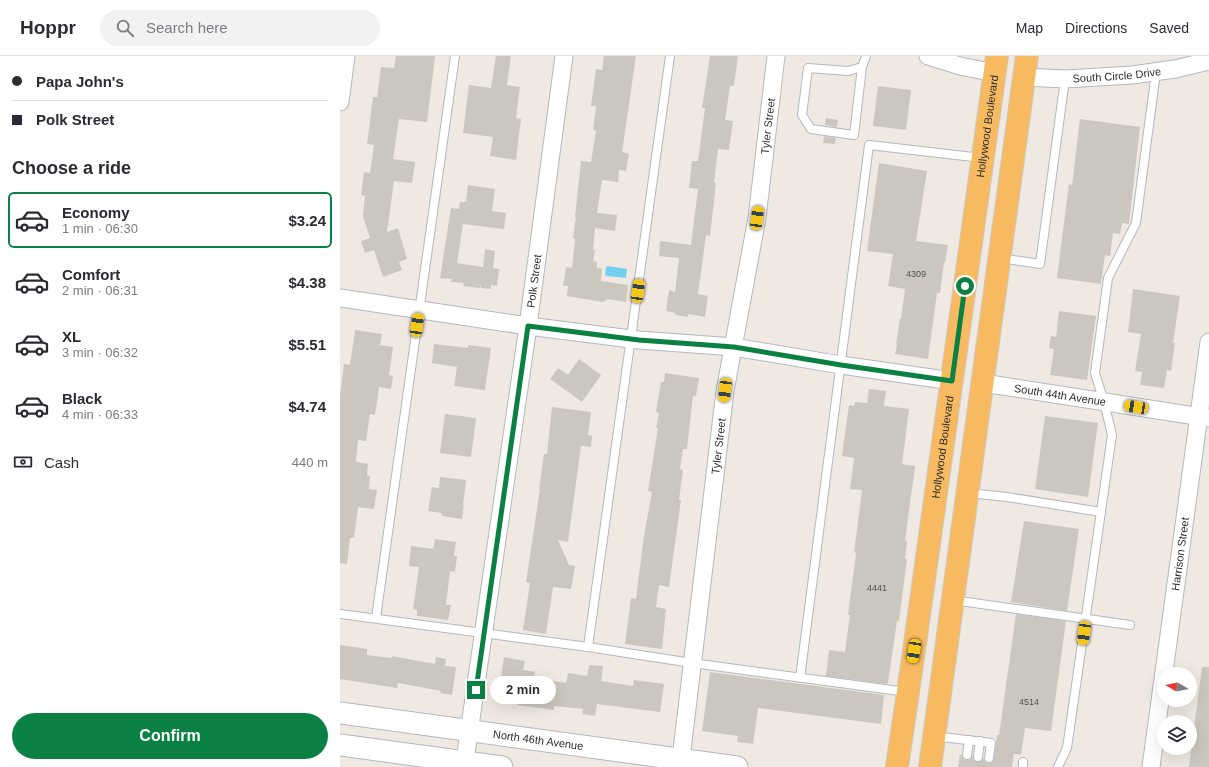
<!DOCTYPE html>
<meta charset="utf-8">
<style>
:root{--surface:#fff;--page:#f2f2f3;--text:#2b2b33;--muted:#7c7c81;--line:#e1e1e2;--accent:#0b8043}
body{margin:0;font-family:Arial,sans-serif;background:var(--page);color:var(--text);height:100vh;display:flex;flex-direction:column;font-size:15px;white-space:nowrap}
*{box-sizing:border-box;margin:0}
p{font-size:13px;color:var(--muted)}
.icon{flex:none;width:22px;height:22px;fill:none;stroke:currentColor;stroke-width:2;stroke-linecap:round;stroke-linejoin:round}
.map{position:relative;flex:1;overflow:hidden}
.sheet{display:flex;flex-direction:column;background:var(--surface);width:340px}
.sheet>*{flex:none}
.top-card{display:grid;align-content:center;height:88px;padding:0 12px;background:var(--surface)}
.needle{width:26px;rotate:279deg}
.tools{position:absolute;left:817px;top:611px;display:grid;gap:8px}
.tools a{display:grid;place-items:center;width:40px;height:40px;border-radius:50%;background:var(--surface);box-shadow:0 4px 16px #0002;font-size:20px}
.end{position:absolute;width:18px;height:18px;margin:-9px;border:5px solid #0b8043;background:#fff;box-shadow:0 0 0 2px #fff}
.from{border-radius:50%}
.bubble{position:absolute;height:28px;border-radius:14px;background:var(--surface);box-shadow:0 4px 16px #0002;font-size:13px;font-weight:700;line-height:28px;text-align:center}
.car{position:absolute;width:12px;height:24px;margin:-12px -6px;border-radius:5px;box-shadow:0 0 3px 1px #0007;background:linear-gradient(#f5c518 24%,#345 0 40%,#f5c518 0 76%,#345 0 86%,#f5c518 0)}
.top-card b{display:flex;align-items:center;gap:14px;height:38px;font-size:15px}
.top-card b+b{border-top:1px solid var(--line)}
.top-card i{width:10px;height:10px;background:var(--text)}
ul{padding:0;list-style:none}
li{display:flex;align-items:center;gap:12px;height:56px;margin:0 8px 6px;padding:0 4px;border:2px solid transparent;border-radius:6px}
li div{flex:1}
li b{display:block;font-size:15px}
li em{font-style:normal;font-weight:700}
li.selected{border-color:var(--accent)}
li>.icon{width:36px;height:36px;stroke-width:1.5}
h2{padding:0 12px;font-size:18px;line-height:48px}
.pay{display:flex;align-items:center;gap:10px;height:44px;padding:0 12px;font-size:15px}
.pay p{margin-inline-start:auto}
.action{display:flex;gap:8px;margin-top:auto;padding:8px 12px}
.action a{flex:1;height:46px;border-radius:24px;background:var(--accent);color:#fff;font-size:16px;font-weight:700;line-height:46px;text-align:center}
header{display:flex;align-items:center;gap:24px;box-sizing:border-box;height:56px;padding:0 20px;background:var(--surface);border-bottom:1px solid var(--line)}
header strong{font-size:19px}
nav{display:flex;gap:22px;margin-inline-start:auto;font-size:14px}
.search{width:280px;height:36px;background:var(--page);display:flex;align-items:center;gap:10px;box-sizing:border-box;padding:0 14px;border-radius:22px;color:var(--muted);font-size:15px}
main{display:flex;flex:1;min-height:0}
.map>svg:first-child{display:block}
.water{fill:#75cff0}
.building{fill:#cbc7bf}
.lines{fill:none;stroke-linecap:round;stroke-linejoin:round}
.service-casing{stroke:#b4b7c1;stroke-width:10}
.minor-casing{stroke:#b4b7c1;stroke-width:19}
.tertiary-casing{stroke:#b4b7c1;stroke-width:23}
.trunk-casing{stroke:#c9c9c9;stroke-width:24}
.service{stroke:#fff;stroke-width:8}
.minor{stroke:#fff;stroke-width:17}
.tertiary{stroke:#fff;stroke-width:21}
.trunk{stroke:#f8ba60;stroke-width:22}
.route{stroke:#0b8043;stroke-width:5}
.labels{text-anchor:middle;dominant-baseline:central;stroke-width:3.5;stroke-linejoin:round;paint-order:stroke}
.number-label{font-size:9px;fill:#555452}
.street-label{font-size:11px;fill:#2e2e2e;stroke:#fff}
</style>
<header>
<strong>Hoppr</strong>
<div class="search"><svg class="icon" aria-label="search" viewBox="0 0 24 24"><circle cx="10" cy="10" r="6"/><path d="M15 15l6 6"/></svg>Search here</div>
<nav><a>Map</a><a>Directions</a><a>Saved</a></nav>
</header>
<main>
<section class="sheet">
<div class="top-card">
<b><i class="from"></i>Papa John's</b>
<b><i></i>Polk Street</b>
</div>
<h2>Choose a ride</h2>
<ul>
<li class="selected"><svg class="icon" aria-label="car" viewBox="0 0 24 24"><path d="M5 17H2v-5l4-1 3-4h7l3 4 3 1v5h-3M9 17h6M6 11h13"/><circle cx="7" cy="17" r="2"/><circle cx="17" cy="17" r="2"/></svg><div><b>Economy</b><p>1 min · 06:30</p></div><em>$3.24</em></li>
<li><svg class="icon" aria-label="car" viewBox="0 0 24 24"><path d="M5 17H2v-5l4-1 3-4h7l3 4 3 1v5h-3M9 17h6M6 11h13"/><circle cx="7" cy="17" r="2"/><circle cx="17" cy="17" r="2"/></svg><div><b>Comfort</b><p>2 min · 06:31</p></div><em>$4.38</em></li>
<li><svg class="icon" aria-label="car" viewBox="0 0 24 24"><path d="M5 17H2v-5l4-1 3-4h7l3 4 3 1v5h-3M9 17h6M6 11h13"/><circle cx="7" cy="17" r="2"/><circle cx="17" cy="17" r="2"/></svg><div><b>XL</b><p>3 min · 06:32</p></div><em>$5.51</em></li>
<li><svg class="icon" aria-label="car" viewBox="0 0 24 24"><path d="M5 17H2v-5l4-1 3-4h7l3 4 3 1v5h-3M9 17h6M6 11h13"/><circle cx="7" cy="17" r="2"/><circle cx="17" cy="17" r="2"/></svg><div><b>Black</b><p>4 min · 06:33</p></div><em>$4.74</em></li>
</ul>
<div class="pay"><svg class="icon" aria-label="cash" viewBox="0 0 24 24"><path d="M3 7h18v10H3z"/><circle cx="12" cy="12" r="2"/></svg>Cash<p>440 m</p></div>
<div class="action"><a>Confirm</a></div>
</section>
<div class="map">
<svg width="869" height="711" viewBox="0 0 869 711">
<rect width="100%" height="100%" fill="#efe9e1"/>
<path class="water" d="M268,210L287,213L286,222L267,220L265,219L266,211Z"/>
<g class="building">
<path d="M56,0H95L87,66L59,63L53,103L75,106L72,127L54,125L47,176L58,172L67,203L59,206L62,214L43,221L34,194L25,197L21,185L30,182L23,160L25,140L21,139L24,116L30,117L34,89L27,88L33,41H37L41,11L54,12Z"/>
<path d="M156,0H171L167,29L180,31L176,62L181,63L176,104L150,100L153,81L123,77L129,29L151,32Z"/>
<path d="M264,0H296L282,96L289,98L286,115L279,114L278,126L262,124L257,157L277,159L275,175L255,172L253,194H255L253,205L257,206V212H262L261,225L288,229L286,246L268,243L263,246L227,240L228,230H223L226,211L232,212L235,183L233,182L236,161H235L241,105L251,106L256,75L253,74L256,50H251L256,13L262,14Z"/>
<path d="M370,0H398L394,30H390L385,64L393,65L389,94L378,93L374,127H376L370,180L366,179L358,238L368,240L365,261L348,258V261L335,259V257L326,255L329,234L335,236L339,202L319,200L320,185L351,189L358,133L349,132L352,105H358L365,52H362Z"/>
<path d="M538,30L571,34L566,74L533,70Z"/>
<path d="M486,62L498,64L497,71L485,69Z"/>
<path d="M740,63L800,71L789,168L782,167L780,178L773,177L770,200L765,199L761,228L717,222L729,128L732,129Z"/>
<path d="M484,80L496,82L495,88L483,87Z"/>
<path d="M539,107L587,115L576,185L608,189L605,207L604,206L600,237H597L588,303L555,298L557,289L556,288L560,262L561,263L565,233L548,230L553,198L527,195Z"/>
<path d="M128,129L155,133L152,155L166,157L164,173L123,168L117,207L143,211L145,193L155,195L153,212L159,213L157,230L151,229V233L141,232V228L140,232L123,230L124,227L111,226L112,223L100,222L111,152L119,153L120,146H126Z"/>
<path d="M793,233L840,240L833,287H835L831,315L827,314L824,332L800,329L802,316L795,315L801,278L788,276Z"/>
<path d="M719,255L756,260L747,324L710,319L714,293L709,292L711,280L716,281Z"/>
<path d="M15,274L42,278L40,289L53,291L49,319L53,320L51,333L39,331L35,359L30,358L26,385L18,384L16,406L28,408L27,419L30,420L29,433L37,434L34,453L18,451L14,482H10L7,508L0,507V340L4,308L10,309Z"/>
<path d="M94,288L128,292V289L151,292L145,334L114,330L117,311L92,307Z"/>
<path d="M239,303L261,319L242,346L210,323L218,312L228,319Z"/>
<path d="M325,317L359,322L356,340H353L347,393H343L340,413L343,414L339,444H341L329,531L319,529L316,551L326,553L322,593L285,588L291,542L296,543L304,480L312,436L308,435L318,372H316L319,357L316,356L321,326H324Z"/>
<path d="M529,333L546,335L544,350L569,353L562,408L575,410L565,485H567L565,503H567L559,566L557,565L548,627L546,628L486,620L489,594L505,596L510,559H508L516,497L514,496L522,434L510,433L514,402L502,400L509,349L514,350L515,346L527,347Z"/>
<path d="M212,351L251,356L248,379L252,380L251,391L241,390L228,486L218,484L229,509L235,510L231,533L213,531L206,578L183,574L190,527L186,526L200,433H199L204,398H207Z"/>
<path d="M105,358L136,362L131,401L100,397Z"/>
<path d="M705,360L758,367L748,441L695,433Z"/>
<path d="M100,421L126,424L123,449H124L122,463L102,460V457L88,455L92,431L99,432Z"/>
<path d="M684,465L739,473L727,555L671,546Z"/>
<path d="M95,483L116,486L114,500H117L115,516L110,515L106,549H111L108,564L77,560V554L73,553L79,511L69,510L71,490L93,493Z"/>
<path d="M676,558L726,565L711,675L685,672L681,699L674,698L672,711H618L620,698L626,704H629L633,700V703L637,706H640L643,701L644,704L648,707H651L654,703L657,679H659Z"/>
<path d="M0,589L27,593V599L52,602V600L95,608L96,601L106,603L105,610L116,611L112,639L100,637L101,635L58,627L57,632L0,623Z"/>
<path d="M164,601L185,605L183,614L195,616L194,622L226,627L228,617L247,620L249,609L263,610L261,625L293,630L294,624L324,628L320,656L257,648L255,660L242,658L243,653L214,650V654L177,649L178,639L159,636Z"/>
<path d="M862,611H869V711H849Z"/>
<path d="M370,616L544,639L541,668L418,652L413,688L397,686L398,680L362,675Z"/>
</g>
<g class="lines">
<g class="service-casing">
<g id="service">
<path d="M522,11L514,79L471,73L462,59L468,12L508,15L522,11L526,0"/>
<path d="M660,202L700,208L725,23"/>
<path d="M628,437L667,441L761,456"/>
<path d="M613,544L790,569"/>
<path d="M0,558L248,591L330,0"/>
<path d="M36,562L115,0"/>
<path d="M248,591L352,607L567,636"/>
<path d="M460,622L529,89L642,102"/>
<path d="M594,680L651,687L649,702"/>
<path d="M627,699L629,684"/>
<path d="M638,701L640,685"/>
<path d="M683,711V706"/>
<path d="M718,711L727,692L772,379L764,346L755,317L768,222L796,167L816,16"/>
</g>
</g>
<g class="minor-casing">
<g id="minor">
<path d="M588,0L620,10L655,17"/>
<path id="s1" d="M684,21L725,23L792,19L835,13L869,5"/>
<path d="M0,46L6,0"/>
<path d="M0,242L188,270L299,284L394,291L501,309L612,325"/>
<path id="s2" d="M643,327L869,362"/>
<path id="s3" d="M124,711L188,270L224,0"/>
<path id="s4" d="M340,711L385,335L417,162L436,0"/>
<path id="s5" d="M811,711L869,286"/>
</g>
</g>
<g class="tertiary-casing">
<g id="tertiary">
<path id="s6" d="M0,657L397,711"/>
<path d="M0,689L162,711"/>
</g>
</g>
<g class="trunk-casing">
<g id="trunk">
<path id="s7" d="M557,711L574,595L657,0"/>
<path d="M590,711L687,0"/>
</g>
</g>
<use href="#service" class="service"/>
<use href="#minor" class="minor"/>
<use href="#tertiary" class="tertiary"/>
<use href="#trunk" class="trunk"/>
</g>
<g class="lines">
<path class="route" d="M136,634L188,270L299,284L394,291L501,309L612,325L625,230"/>
</g>
<g class="labels">
<g class="number-label">
<text x="576" y="218">4309</text>
<text x="537" y="532">4441</text>
<text x="689" y="646">4514</text>
</g>
<g class="street-label">
<text stroke="none"><textPath href="#s1" startOffset="93">South Circle Drive</textPath></text>
<text stroke="none"><textPath href="#s4" startOffset="647">Tyler Street</textPath></text>
<text stroke="none"><textPath href="#s7" startOffset="647">Hollywood Boulevard</textPath></text>
<text stroke="none"><textPath href="#s3" startOffset="491">Polk Street</textPath></text>
<text stroke="none"><textPath href="#s2" startOffset="78">South 44th Avenue</textPath></text>
<text stroke="none"><textPath href="#s4" startOffset="323">Tyler Street</textPath></text>
<text stroke="none"><textPath href="#s7" startOffset="323">Hollywood Boulevard</textPath></text>
<text stroke="none"><textPath href="#s5" startOffset="215">Harrison Street</textPath></text>
<text stroke="none"><textPath href="#s6" startOffset="200">North 46th Avenue</textPath></text>
</g>
</g>
</svg>
<div class="tools">
<a><svg class="needle" viewBox="-14 -14 28 28"><path d="M0-13l5 13h-10z" fill="#e53935"/><path d="M0 13l5-13h-10z" fill="#7c7c81"/></svg></a>
<a><svg class="icon" aria-label="layers" viewBox="0 0 24 24"><path d="M12 4l9 5-9 5-9-5zM3 14l9 5 9-5"/></svg></a>
</div>
<i class="end from" style="left:625px;top:230px"></i>
<i class="end" style="left:136px;top:634px"></i>
<div class="bubble" style="left:150px;top:620px;width:66px">2 min</div>
<i class="car" style="left:417px;top:162px;rotate:8deg"></i>
<i class="car" style="left:298px;top:235px;rotate:8deg"></i>
<i class="car" style="left:77px;top:269px;rotate:8deg"></i>
<i class="car" style="left:385px;top:334px;rotate:187deg"></i>
<i class="car" style="left:796px;top:351px;rotate:279deg"></i>
<i class="car" style="left:744px;top:577px;rotate:188deg"></i>
<i class="car" style="left:574px;top:595px;rotate:189deg"></i>
</div>
</main>
